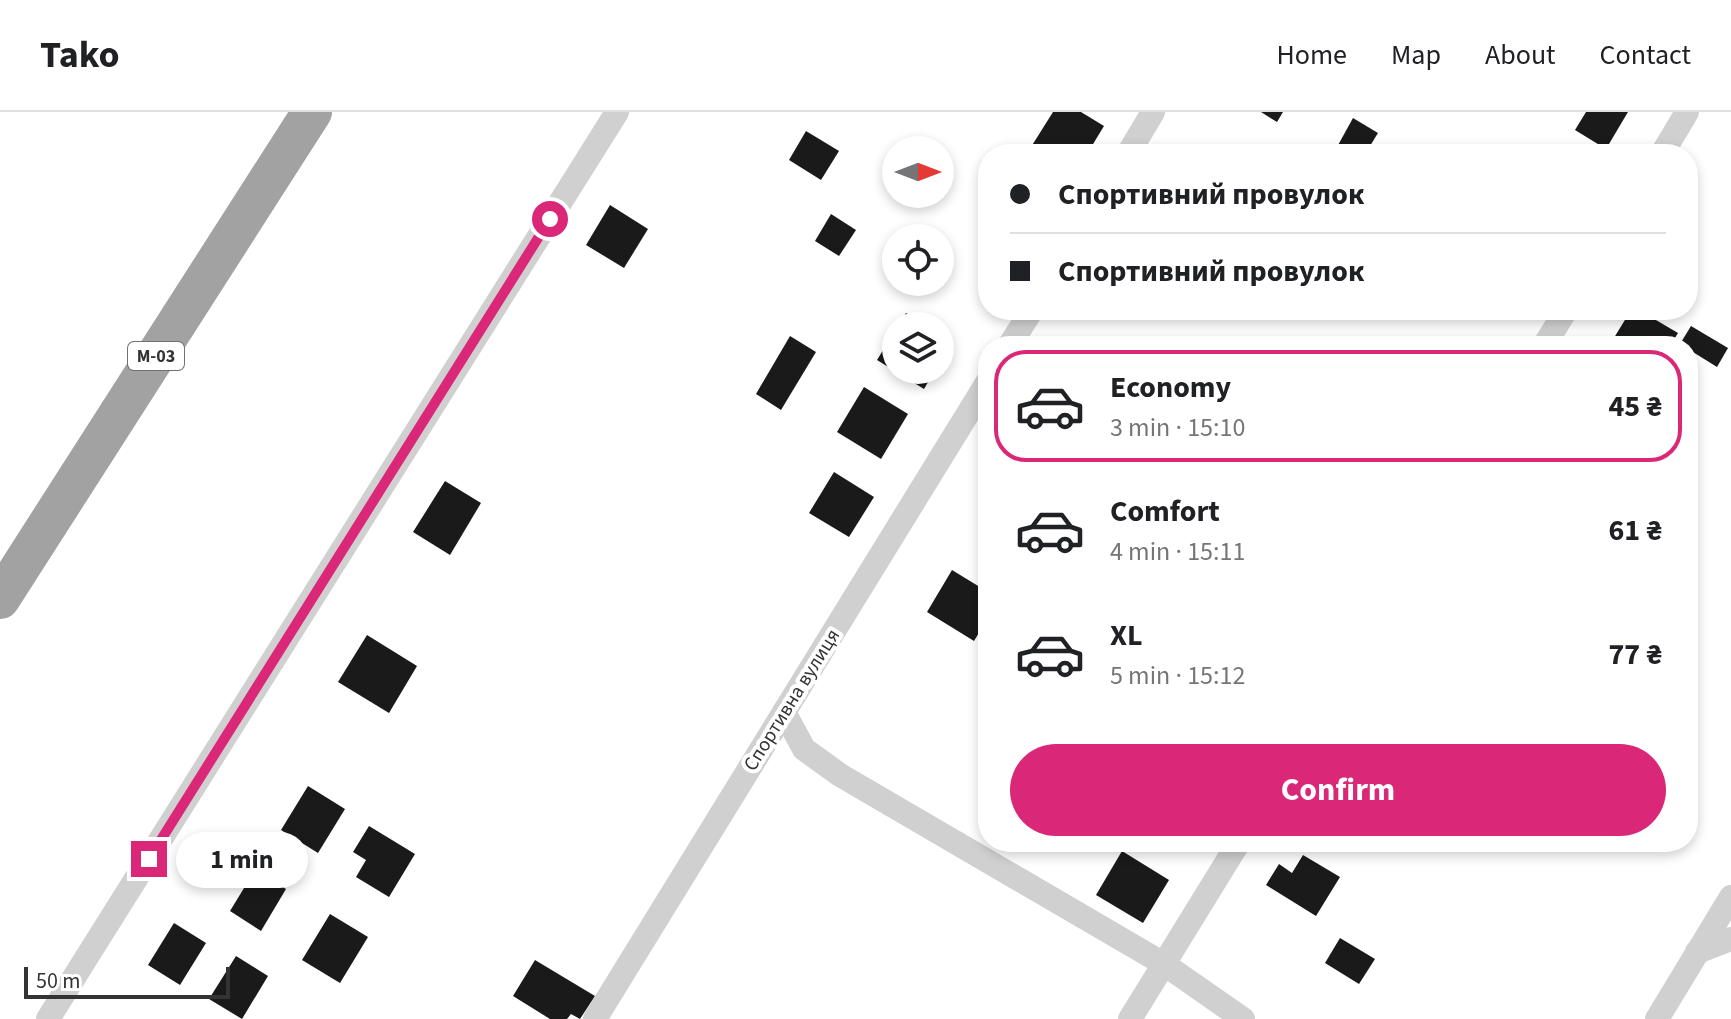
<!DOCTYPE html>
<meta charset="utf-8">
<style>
:root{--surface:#fff;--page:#f2f2f2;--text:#202124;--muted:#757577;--line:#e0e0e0;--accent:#db2777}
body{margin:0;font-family:"Source Sans 3",sans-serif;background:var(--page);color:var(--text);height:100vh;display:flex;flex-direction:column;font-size:30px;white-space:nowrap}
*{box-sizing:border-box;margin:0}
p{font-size:26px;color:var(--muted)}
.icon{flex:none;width:44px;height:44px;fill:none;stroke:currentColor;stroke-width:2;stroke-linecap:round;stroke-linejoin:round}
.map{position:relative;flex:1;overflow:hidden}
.details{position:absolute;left:978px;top:224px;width:720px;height:516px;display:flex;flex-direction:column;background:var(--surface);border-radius:32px;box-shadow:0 4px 12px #0003}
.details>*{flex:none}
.guide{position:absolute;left:978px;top:32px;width:720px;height:176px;border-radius:32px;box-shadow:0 4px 12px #0003;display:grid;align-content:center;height:176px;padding:0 32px;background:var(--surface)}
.needle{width:52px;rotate:90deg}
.controls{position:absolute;left:882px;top:24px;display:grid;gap:16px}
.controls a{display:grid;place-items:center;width:72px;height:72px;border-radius:50%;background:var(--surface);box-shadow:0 4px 12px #0003;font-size:40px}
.scale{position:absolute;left:24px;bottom:20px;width:206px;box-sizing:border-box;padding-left:8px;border:4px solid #333;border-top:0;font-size:22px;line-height:28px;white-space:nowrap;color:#333;-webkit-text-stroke:6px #fff;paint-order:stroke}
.end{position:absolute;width:36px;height:36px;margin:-18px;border:10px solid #db2777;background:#fff;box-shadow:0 0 0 4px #fff}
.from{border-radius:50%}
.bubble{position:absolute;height:56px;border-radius:28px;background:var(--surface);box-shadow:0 4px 12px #0003;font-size:26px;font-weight:700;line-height:56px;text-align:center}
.guide b{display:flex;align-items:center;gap:28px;height:76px;font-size:30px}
.guide b+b{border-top:2px solid var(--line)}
.guide i{width:20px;height:20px;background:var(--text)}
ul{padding:14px 0 0;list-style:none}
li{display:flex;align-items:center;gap:24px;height:112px;margin:0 16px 12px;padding:0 16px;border:4px solid transparent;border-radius:32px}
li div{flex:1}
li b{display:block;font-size:30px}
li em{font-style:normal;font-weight:700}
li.selected{border-color:var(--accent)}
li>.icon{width:72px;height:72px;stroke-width:1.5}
.cta{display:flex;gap:16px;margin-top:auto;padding:16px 32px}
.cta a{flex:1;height:92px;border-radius:48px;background:var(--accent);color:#fff;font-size:32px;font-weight:700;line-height:92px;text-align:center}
header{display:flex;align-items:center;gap:48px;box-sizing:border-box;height:112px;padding:0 40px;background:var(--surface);border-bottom:2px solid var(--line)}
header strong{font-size:38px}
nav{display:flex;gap:44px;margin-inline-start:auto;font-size:28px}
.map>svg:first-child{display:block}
.building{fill:#1a1a1a}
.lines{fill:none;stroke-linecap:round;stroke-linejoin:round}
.minor{stroke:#d0d0d0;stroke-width:24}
.trunk{stroke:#a2a2a2;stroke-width:40}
.route{stroke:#db2777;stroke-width:10}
.labels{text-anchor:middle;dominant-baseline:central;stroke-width:8;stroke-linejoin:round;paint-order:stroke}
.shield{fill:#fff;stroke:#707070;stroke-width:2}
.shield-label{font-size:18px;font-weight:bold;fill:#333}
.street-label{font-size:20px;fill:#333;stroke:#fff}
</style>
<header>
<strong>Tako</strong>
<nav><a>Home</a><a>Map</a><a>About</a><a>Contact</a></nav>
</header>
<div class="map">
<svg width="1731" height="907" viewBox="0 0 1731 907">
<rect width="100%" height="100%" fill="#fff"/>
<g class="building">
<path d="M1053,0H1081L1104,14L1087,42H1042L1031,35Z"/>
<path d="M1261,0H1283L1277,10Z"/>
<path d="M1586,0H1628L1606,37L1575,18Z"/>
<path d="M1353,6L1378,21L1365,42H1349L1337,35Z"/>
<path d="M806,19L839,39L821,68L789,48Z"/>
<path d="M610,93L648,117L624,156L586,133Z"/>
<path d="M831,102L856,118L839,144L815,129Z"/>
<path d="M1631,198H1639L1678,221L1670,234H1609Z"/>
<path d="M906,201L927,214H898Z"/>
<path d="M1691,214L1728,236L1717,255L1680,232Z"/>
<path d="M896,217V258H935L924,277L877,248Z"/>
<path d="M940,222L953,230L940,250Z"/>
<path d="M790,224L816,240L781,298L756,282Z"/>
<path d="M1230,224L1246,234H1224Z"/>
<path d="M864,275L908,302L881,347L837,320Z"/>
<path d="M834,360L874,385L849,425L809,401Z"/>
<path d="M445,369L481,391L450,443L413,420Z"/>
<path d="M952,458L988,480V506L974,529L927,500Z"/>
<path d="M367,523L417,554L389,601L338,570Z"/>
<path d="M308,674L345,697L318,741L281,718Z"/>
<path d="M369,714L415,742L389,785L356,765L366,748L353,740Z"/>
<path d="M1122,739L1169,768L1143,811L1096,783Z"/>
<path d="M1303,743L1340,765L1316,804L1266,773L1279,752L1292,761Z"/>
<path d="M255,758L286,777L261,819L230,799Z"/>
<path d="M330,802L368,825L340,871L302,848Z"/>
<path d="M174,811L206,831L180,873L148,853Z"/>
<path d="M1340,826L1375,847L1359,872L1325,851Z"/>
<path d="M236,844L268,864L242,907L209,887Z"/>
<path d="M535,848L595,884L580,907L571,902L567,907H550L513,884Z"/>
</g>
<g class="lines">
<g class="minor">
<path d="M1128,42L1153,0"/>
<path d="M1662,42L1687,0"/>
<path d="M1009,234L1032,198"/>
<path d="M1544,234L1566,198"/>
<path d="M784,600L804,637L840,663L1164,852L1243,907"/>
<path d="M1697,840L1731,827"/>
<path d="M48,907L617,0"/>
<path d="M595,907L988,269"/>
<path d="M1130,907L1239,730"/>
<path d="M1657,907L1731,785"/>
</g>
<path class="trunk" d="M0,487L312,0"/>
</g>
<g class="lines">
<path class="route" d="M149,747L550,107"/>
</g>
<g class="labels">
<rect class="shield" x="128" y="230" width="56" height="28" rx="6"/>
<g class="shield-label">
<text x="156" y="244">М-03</text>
</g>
<g class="street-label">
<text transform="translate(792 588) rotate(-58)">Спортивна вулиця</text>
</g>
</g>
</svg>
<div class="controls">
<a><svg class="needle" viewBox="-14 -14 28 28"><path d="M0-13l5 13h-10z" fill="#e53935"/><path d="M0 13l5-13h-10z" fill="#757577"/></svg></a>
<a><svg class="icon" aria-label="locate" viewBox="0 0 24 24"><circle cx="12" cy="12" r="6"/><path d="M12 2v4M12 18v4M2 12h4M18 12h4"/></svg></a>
<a><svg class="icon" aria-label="layers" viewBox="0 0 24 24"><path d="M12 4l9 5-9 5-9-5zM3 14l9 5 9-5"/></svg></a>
</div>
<div class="scale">50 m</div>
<i class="end from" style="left:550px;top:107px"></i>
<i class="end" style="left:149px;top:747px"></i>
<div class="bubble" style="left:176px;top:720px;width:132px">1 min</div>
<div class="guide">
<b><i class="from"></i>Спортивний провулок</b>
<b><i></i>Спортивний провулок</b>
</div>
<section class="details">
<ul>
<li class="selected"><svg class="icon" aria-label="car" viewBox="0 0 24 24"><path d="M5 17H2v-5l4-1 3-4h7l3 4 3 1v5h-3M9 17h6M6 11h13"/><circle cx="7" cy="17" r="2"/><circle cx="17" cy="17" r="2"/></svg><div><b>Economy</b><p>3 min · 15:10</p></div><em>45 ₴</em></li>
<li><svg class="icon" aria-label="car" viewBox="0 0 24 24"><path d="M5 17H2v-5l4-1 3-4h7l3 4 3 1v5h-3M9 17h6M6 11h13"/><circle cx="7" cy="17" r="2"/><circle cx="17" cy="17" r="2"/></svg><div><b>Comfort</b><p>4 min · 15:11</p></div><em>61 ₴</em></li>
<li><svg class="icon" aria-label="car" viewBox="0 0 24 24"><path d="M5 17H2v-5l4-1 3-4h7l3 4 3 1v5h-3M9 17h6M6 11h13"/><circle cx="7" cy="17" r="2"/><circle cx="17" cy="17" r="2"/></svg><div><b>XL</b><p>5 min · 15:12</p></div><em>77 ₴</em></li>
</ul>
<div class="cta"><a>Confirm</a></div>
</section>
</div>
